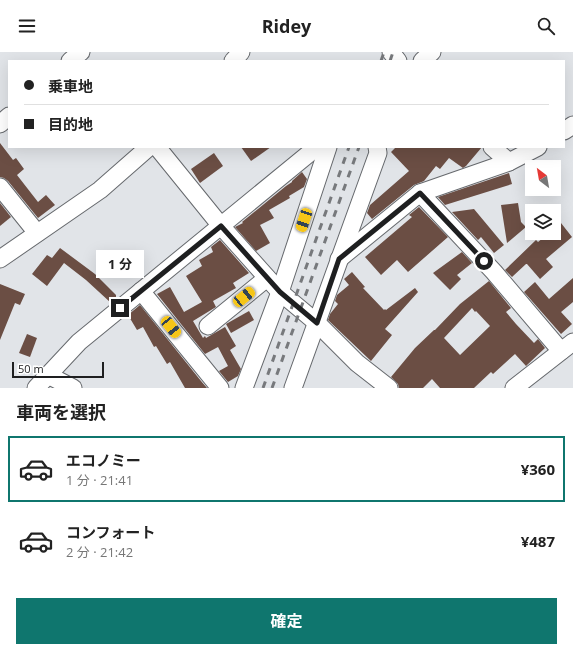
<!DOCTYPE html>
<html lang="ja">
<meta charset="utf-8">
<style>
:root{--surface:#fff;--page:#f2f2f2;--text:#222;--muted:#767676;--line:#e0e0e0;--accent:#0f766e}
body{margin:0;font-family:"Open Sans","Noto Sans JP",sans-serif;background:var(--page);color:var(--text);height:100vh;display:flex;flex-direction:column;font-size:15px;white-space:nowrap}
*{box-sizing:border-box;margin:0}
p{font-size:13px;color:var(--muted)}
.icon{flex:none;width:22px;height:22px;fill:none;stroke:currentColor;stroke-width:2;stroke-linecap:round;stroke-linejoin:round}
.map{position:relative;height:336px;overflow:hidden}
.sheet{display:flex;flex-direction:column;background:var(--surface);flex:1}
.sheet>*{flex:none}
.top-card{position:absolute;left:8px;top:8px;width:557px;height:88px;border-radius:0px;box-shadow:0 4px 16px #0002;display:grid;align-content:center;height:88px;padding:0 16px;background:var(--surface)}
.needle{width:26px;rotate:329deg}
.buttons{position:absolute;left:525px;top:108px;display:grid;gap:8px}
.buttons a{display:grid;place-items:center;width:36px;height:36px;border-radius:0px;background:var(--surface);box-shadow:0 4px 16px #0002;font-size:20px}
.scale{position:absolute;left:12px;bottom:10px;width:92px;box-sizing:border-box;padding-left:4px;border:2px solid #1e1f20;border-top:0;font-size:11px;line-height:14px;white-space:nowrap;color:#1e1f20;-webkit-text-stroke:3px #fff;paint-order:stroke}
.end{position:absolute;width:18px;height:18px;margin:-9px;border:5px solid #1e1f20;background:#fff;box-shadow:0 0 0 2px #fff}
.from{border-radius:50%}
.bubble{position:absolute;height:28px;border-radius:0px;background:var(--surface);box-shadow:0 4px 16px #0002;font-size:13px;font-weight:700;line-height:28px;text-align:center}
.car{position:absolute;width:12px;height:24px;margin:-12px -6px;border-radius:5px;box-shadow:0 0 3px 1px #0007;background:linear-gradient(#f5c518 24%,#345 0 40%,#f5c518 0 76%,#345 0 86%,#f5c518 0)}
.top-card b{display:flex;align-items:center;gap:14px;height:38px;font-size:15px}
.top-card b+b{border-top:1px solid var(--line)}
.top-card i{width:10px;height:10px;background:var(--text)}
ul{padding:0;list-style:none}
li{display:flex;align-items:center;gap:12px;height:66px;margin:0 8px 6px;padding:0 8px;border:2px solid transparent;border-radius:0px}
li div{flex:1}
li b{display:block;font-size:15px}
li em{font-style:normal;font-weight:700}
li.on{border-color:var(--accent)}
li>.icon{width:36px;height:36px;stroke-width:1.5}
h2{padding:0 16px;font-size:18px;line-height:48px}
.cta{display:flex;gap:8px;margin-top:auto;padding:8px 16px}
.cta a{flex:1;height:46px;border-radius:0px;background:var(--accent);color:#fff;font-size:16px;font-weight:700;line-height:46px;text-align:center}
header{display:flex;justify-content:space-between;align-items:center;height:52px;padding:0 16px;background:var(--surface);font-size:18px;font-weight:700}
.map>svg:first-child{display:block}
.building{fill:#6b4e44;fill-rule:evenodd}
.lines{fill:none;stroke-linecap:round;stroke-linejoin:round}
.minor-casing{stroke:#66696d;stroke-width:19}
.minor{stroke:#fff;stroke-width:17}
.rail{stroke:#77797c;stroke-width:3;stroke-dasharray:7 7;stroke-linecap:butt}
.route{stroke:#1e1f20;stroke-width:5}
</style>
<header><svg class="icon" aria-label="menu" viewBox="0 0 24 24"><path d="M4 6h16M4 12h16M4 18h16"/></svg>Ridey<svg class="icon" aria-label="search" viewBox="0 0 24 24"><circle cx="10" cy="10" r="6"/><path d="M15 15l6 6"/></svg></header>
<div class="map">
<svg width="573" height="336" viewBox="0 0 573 336">
<rect width="100%" height="100%" fill="#e1e4e8"/>
<g class="building">
<path d="M0,91L13,108L16,106L24,117L17,123L38,150L46,143L55,153L38,166L8,129L4,126L0,125Z"/>
<path d="M241,95H271L251,109Z"/>
<path d="M396,95H482L466,114L463,116L449,106L440,117L436,114L424,129L414,133L372,167L367,161L370,153L409,119L391,100Z"/>
<path d="M214,101L223,114L200,131L191,117Z"/>
<path d="M302,120L307,127L304,135L289,144L290,146L269,158L274,166L260,173L270,191L256,199L235,175L243,171L242,170L286,134L292,130V129Z"/>
<path d="M509,121L512,132L445,153L438,145Z"/>
<path d="M0,151L11,165L0,174Z"/>
<path d="M518,151L521,170L526,175L507,191L501,153Z"/>
<path d="M419,155L448,185L408,220L397,208L381,223L365,205L412,165L409,163Z"/>
<path d="M474,157L504,193L494,201L481,185L478,188L452,160Z"/>
<path d="M561,171L572,185L546,207L553,215L540,227L527,212H526L512,225L505,218L536,188L538,190L549,181H554V177Z"/>
<path d="M220,188L249,221L233,231L236,236L213,249L216,255L193,269L203,286L205,284L206,286L225,275L236,294L230,298L241,317L238,324L228,330L219,319L228,314L218,295L205,302L157,242L170,235L184,260L202,250L186,224L202,214L199,208L213,200L211,195Z"/>
<path d="M60,196L95,222L116,243V246L111,251L86,228L64,211L47,234L32,222L47,203L52,206Z"/>
<path d="M462,200L472,211L457,223L461,227L450,238L433,221Z"/>
<path d="M352,220L365,235L363,236L384,258L385,257L386,258L415,236L418,240L385,277L392,283L371,309L328,268L330,262L338,252L335,249L337,243L349,233L344,227Z"/>
<path d="M573,226V250L561,260L572,272L561,282L524,240L535,230L549,247Z"/>
<path d="M489,229L511,256L506,260L516,272L534,291L538,287L545,296L526,314L515,302L493,322L491,320L474,336H440L432,327L423,336H399L398,332L391,325L415,296L434,278H435L460,252ZM472,256L475,260L476,259L490,274L460,303L444,286Z"/>
<path d="M0,232L25,242L20,253L15,251L0,288Z"/>
<path d="M140,253L201,329L207,336H185L170,310L167,312L156,294L154,295L143,275L137,278L128,263Z"/>
<path d="M249,259L254,268L231,281L226,272Z"/>
<path d="M27,282L37,286L30,305L19,301Z"/>
</g>
<g class="lines">
<g class="minor-casing">
<g id="minor">
<path d="M391,0L398,9"/>
<path d="M70,9L81,0"/>
<path d="M233,9L241,0"/>
<path d="M422,9L432,0"/>
<path d="M0,72L9,64"/>
<path d="M564,79L573,73"/>
<path d="M157,95L221,174L280,240L317,271L357,311L389,336"/>
<path d="M492,95L509,110"/>
<path d="M0,135L37,181"/>
<path d="M420,141L494,220L561,299"/>
<path d="M0,207L100,138L149,95"/>
<path d="M339,207L420,141L509,110L538,95"/>
<path d="M141,239L220,336"/>
<path d="M208,274L267,226"/>
<path d="M48,323L73,336"/>
<path d="M36,336L79,290L317,95"/>
<path d="M244,336L280,240L328,95"/>
<path d="M293,336L378,101L377,95"/>
<path d="M514,336L573,290"/>
</g>
</g>
<use href="#minor" class="minor"/>
<g class="rail">
<path d="M381,9L384,0"/>
<path d="M390,9L393,0"/>
<path d="M263,336L349,95"/>
<path d="M272,336L359,95"/>
</g>
</g>
<g class="lines">
<path class="route" d="M120,256L221,174L280,240L317,271L339,207L420,141L484,209"/>
</g>
</svg>
<div class="buttons">
<a><svg class="needle" viewBox="-14 -14 28 28"><path d="M0-13l5 13h-10z" fill="#e53935"/><path d="M0 13l5-13h-10z" fill="#767676"/></svg></a>
<a><svg class="icon" aria-label="layers" viewBox="0 0 24 24"><path d="M12 4l9 5-9 5-9-5zM3 14l9 5 9-5"/></svg></a>
</div>
<div class="scale">50 m</div>
<i class="end from" style="left:484px;top:209px"></i>
<i class="end" style="left:120px;top:256px"></i>
<div class="bubble" style="left:96px;top:198px;width:48px">1 分</div>
<i class="car" style="left:304px;top:168px;rotate:198deg"></i>
<i class="car" style="left:244px;top:245px;rotate:51deg"></i>
<i class="car" style="left:171px;top:275px;rotate:141deg"></i>
<div class="top-card">
<b><i class="from"></i>乗車地</b>
<b><i></i>目的地</b>
</div>
</div>
<section class="sheet">
<h2>車両を選択</h2>
<ul>
<li class="on"><svg class="icon" aria-label="car" viewBox="0 0 24 24"><path d="M5 17H2v-5l4-1 3-4h7l3 4 3 1v5h-3M9 17h6M6 11h13"/><circle cx="7" cy="17" r="2"/><circle cx="17" cy="17" r="2"/></svg><div><b>エコノミー</b><p>1 分 · 21:41</p></div><em>¥360</em></li>
<li><svg class="icon" aria-label="car" viewBox="0 0 24 24"><path d="M5 17H2v-5l4-1 3-4h7l3 4 3 1v5h-3M9 17h6M6 11h13"/><circle cx="7" cy="17" r="2"/><circle cx="17" cy="17" r="2"/></svg><div><b>コンフォート</b><p>2 分 · 21:42</p></div><em>¥487</em></li>
</ul>
<div class="cta"><a>確定</a></div>
</section>
